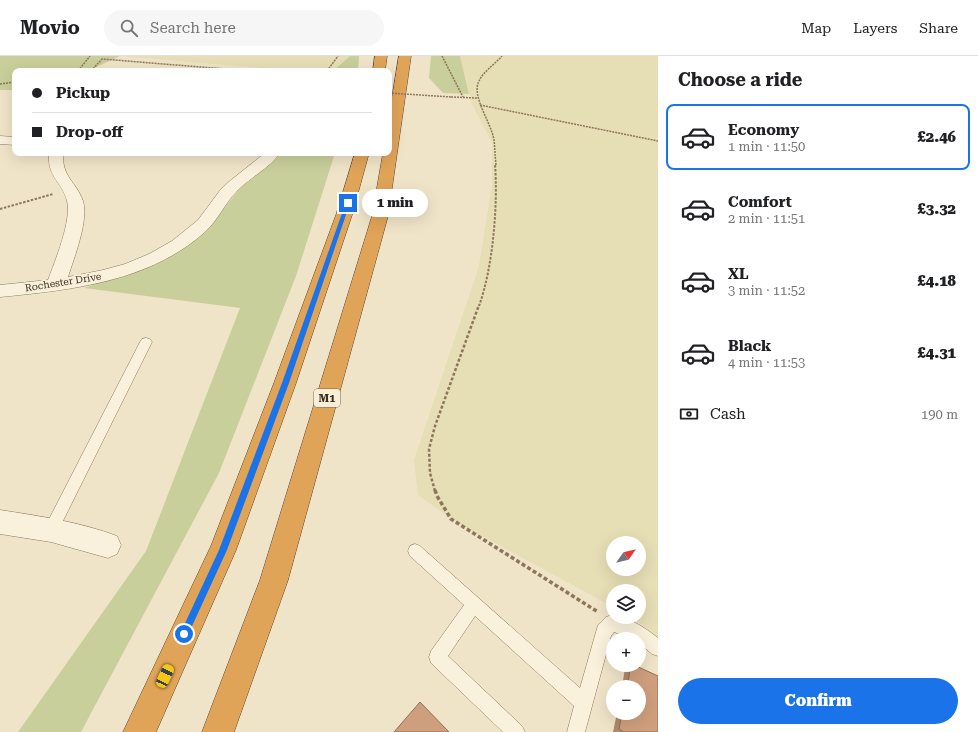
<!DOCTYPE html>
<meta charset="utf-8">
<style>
:root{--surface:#fff;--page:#f6f6f6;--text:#202124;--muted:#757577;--line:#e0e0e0;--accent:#1a73e8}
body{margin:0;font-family:"Roboto Serif",serif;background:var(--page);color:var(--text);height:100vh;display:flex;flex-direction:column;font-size:15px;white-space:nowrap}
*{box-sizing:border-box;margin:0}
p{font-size:13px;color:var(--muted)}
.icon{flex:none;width:22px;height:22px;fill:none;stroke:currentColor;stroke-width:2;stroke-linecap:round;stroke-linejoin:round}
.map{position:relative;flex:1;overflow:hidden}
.drawer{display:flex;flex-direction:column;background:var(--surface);width:320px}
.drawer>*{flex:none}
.guide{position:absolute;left:12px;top:12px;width:380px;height:88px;border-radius:8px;box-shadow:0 4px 16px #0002;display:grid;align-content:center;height:88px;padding:0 20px;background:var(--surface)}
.needle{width:26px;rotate:56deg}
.tools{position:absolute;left:606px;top:480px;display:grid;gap:8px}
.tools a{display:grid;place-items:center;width:40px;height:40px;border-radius:50%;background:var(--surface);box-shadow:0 4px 16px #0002;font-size:20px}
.end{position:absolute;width:18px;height:18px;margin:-9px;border:5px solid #1a73e8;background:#fff;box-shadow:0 0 0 2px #fff}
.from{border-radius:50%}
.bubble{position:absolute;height:28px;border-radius:14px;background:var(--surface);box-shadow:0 4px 16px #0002;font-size:13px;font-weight:800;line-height:28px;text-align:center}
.car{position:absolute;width:12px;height:24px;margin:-12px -6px;border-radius:5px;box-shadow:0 0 3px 1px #0007;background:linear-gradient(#f5c518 24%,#345 0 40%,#f5c518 0 76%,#345 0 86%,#f5c518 0)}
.guide b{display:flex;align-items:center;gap:14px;height:38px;font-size:15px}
.guide b+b{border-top:1px solid var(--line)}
.guide i{width:10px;height:10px;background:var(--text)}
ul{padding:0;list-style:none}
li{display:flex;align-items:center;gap:12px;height:66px;margin:0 8px 6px;padding:0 12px;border:2px solid transparent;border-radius:8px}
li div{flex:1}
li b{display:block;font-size:15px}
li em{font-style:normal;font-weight:800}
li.on{border-color:var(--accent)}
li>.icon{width:36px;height:36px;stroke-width:1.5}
h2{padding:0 20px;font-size:18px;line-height:48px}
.pay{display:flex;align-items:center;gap:10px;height:44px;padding:0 20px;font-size:15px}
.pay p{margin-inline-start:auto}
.action{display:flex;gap:8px;margin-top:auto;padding:8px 20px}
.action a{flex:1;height:46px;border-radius:24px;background:var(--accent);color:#fff;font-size:16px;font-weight:800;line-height:46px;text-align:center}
header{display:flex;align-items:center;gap:24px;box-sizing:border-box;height:56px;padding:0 20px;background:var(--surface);border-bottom:1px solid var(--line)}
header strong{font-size:19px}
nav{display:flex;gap:22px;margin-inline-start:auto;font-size:14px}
.search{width:280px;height:36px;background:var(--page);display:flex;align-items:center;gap:10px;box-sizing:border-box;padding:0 14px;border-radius:22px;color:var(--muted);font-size:15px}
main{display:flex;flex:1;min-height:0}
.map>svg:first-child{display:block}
.farmland{fill:#e6deb5;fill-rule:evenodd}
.green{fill:#c9cf9b}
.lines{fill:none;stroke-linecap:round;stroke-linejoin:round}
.service-casing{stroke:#8d765c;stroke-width:1}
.minor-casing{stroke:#8d765c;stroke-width:1}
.motorway-casing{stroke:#5b4430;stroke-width:1}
.path-far3{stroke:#8d765c;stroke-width:1.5;stroke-dasharray:2 1;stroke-linecap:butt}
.path-far2{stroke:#8d765c;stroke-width:2;stroke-dasharray:2.5 1.5;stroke-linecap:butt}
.path-far1{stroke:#8d765c;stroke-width:2.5;stroke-dasharray:3 2;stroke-linecap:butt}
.path{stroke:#8d765c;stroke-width:3.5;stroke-dasharray:4 2.5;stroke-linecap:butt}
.service{fill:#faf1dc;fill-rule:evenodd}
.minor{fill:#faf1dc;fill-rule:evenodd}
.motorway{fill:#e0a458;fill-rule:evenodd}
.path-bridge{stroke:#8d765c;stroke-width:1.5;stroke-dasharray:2 1;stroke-linecap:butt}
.wall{fill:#b2896c}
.building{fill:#cf9f7d;stroke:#916f58}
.route{fill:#1a73e8}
.labels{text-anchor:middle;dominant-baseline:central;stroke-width:3.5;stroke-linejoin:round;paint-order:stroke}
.far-street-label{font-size:10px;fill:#3d2e20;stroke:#f7eed8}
.shield{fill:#f7eed8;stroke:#756857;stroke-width:1}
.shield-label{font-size:11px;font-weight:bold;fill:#3d2e20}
</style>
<header>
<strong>Movio</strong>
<div class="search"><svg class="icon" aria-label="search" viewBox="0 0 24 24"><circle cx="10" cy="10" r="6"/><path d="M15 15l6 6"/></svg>Search here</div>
<nav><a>Map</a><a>Layers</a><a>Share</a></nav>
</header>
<main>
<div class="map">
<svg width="658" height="676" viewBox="0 0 658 676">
<rect width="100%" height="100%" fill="#f0e4c8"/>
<g class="farmland">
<path d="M120,0H350L333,15H297Z"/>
<path d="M460,0H658V581L631,561H639V535H613V551L451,463L418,439L414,404L479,210L492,129V87L472,48ZM613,487H639V513H613Z"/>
</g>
<g class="green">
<path d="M0,0H120L88,15H15V34H0Z"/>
<path d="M350,0H359L358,15H333Z"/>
<path d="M431,0H460L469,38L443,37L429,22Z"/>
<path d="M280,97H335L296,220L219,417L81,676H18L146,495L240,252L84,232L142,212L186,189L207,174L241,131L277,102Z"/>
</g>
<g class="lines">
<g class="service-casing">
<g id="service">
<path d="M146,282L150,283L152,286L56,479L51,481L46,479L44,474L46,469L140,286L142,283Z"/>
<path d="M415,488L420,490L580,632L598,569L606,561L612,559L613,561C630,561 645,572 658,582V600L652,598L639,587V583H634L614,576L611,580L585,676H567L574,650L475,560L448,600L522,670L525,676H503L431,607L429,601L431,595L464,549L410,500L408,495L410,490Z"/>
</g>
</g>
<g class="minor-casing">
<g id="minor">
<path d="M0,80L15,81V89L0,88Z"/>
<path d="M49,97H63C62,122 76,125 83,145C89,164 74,202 68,221L103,214L125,208L149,198L172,185L198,164L221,133L231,124L265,97H280C269,113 250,121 237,135C225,147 218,164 205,176C149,226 71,234 0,241V229L48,224C55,205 72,164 67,145C62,125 47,122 49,97Z"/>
<path d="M0,454C39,460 80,466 117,480L121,489L117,498L108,502L51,486L0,478Z"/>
</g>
</g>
<g class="motorway-casing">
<g id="motorway">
<path d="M375,0H387L385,15H373Z"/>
<path d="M399,0H411L388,160L288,524L234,676H202L260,524L372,160L383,97H389V60Z"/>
<path d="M355,97H369L352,159L296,327L236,494L156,676H123L211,490L274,327L336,159Z"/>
</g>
</g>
<g class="path-far3">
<path d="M442,0L463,41"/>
<path d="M78,15L90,0"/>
<path d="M91,15L102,3L250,15"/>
<path d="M327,15L338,0"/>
<path d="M0,28L15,26"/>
<path d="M451,41L477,42"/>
<path d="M480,49L658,85"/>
<path d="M496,109C495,100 495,92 494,84C491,66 471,40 479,25C483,16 495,8 502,0"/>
</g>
<g class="path-far2">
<path d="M0,153L53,138"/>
<path d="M479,250C493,211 498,150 495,108"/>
</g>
<path class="path-far1" d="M435,435L430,417L429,393L435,370L479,249"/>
<path class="path" d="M435,434L437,440L451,463L598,556"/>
<use href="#service" class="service"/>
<use href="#minor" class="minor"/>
<use href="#motorway" class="motorway"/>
<path class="path-bridge" d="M389,37L451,41"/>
</g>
<path class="wall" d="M629,609H634L658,676H613L617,657H639V631H622L625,612Z"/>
<g class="building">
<path d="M631,609H634L658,620V676H624L619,673L622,657H639V631H627Z"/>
<path d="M420,646L449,676H394Z"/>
</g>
<path class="route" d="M346,146L350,147L289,327L227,494L187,581L184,583L181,581L180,578L219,494L282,327Z"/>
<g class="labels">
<g class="far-street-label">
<text transform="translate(63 226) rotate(-9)">Rochester Drive</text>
</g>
<rect class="shield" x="314" y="333" width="26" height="18" rx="3"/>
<g class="shield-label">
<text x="327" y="342">M1</text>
</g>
</g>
</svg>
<div class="tools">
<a><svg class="needle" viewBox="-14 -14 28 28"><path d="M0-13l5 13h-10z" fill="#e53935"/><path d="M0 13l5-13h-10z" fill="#757577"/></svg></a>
<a><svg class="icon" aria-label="layers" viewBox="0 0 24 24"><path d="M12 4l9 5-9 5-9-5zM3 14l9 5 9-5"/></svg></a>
<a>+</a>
<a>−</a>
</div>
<i class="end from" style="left:184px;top:578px"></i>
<i class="end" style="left:348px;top:147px"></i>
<div class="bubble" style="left:362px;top:133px;width:66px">1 min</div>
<i class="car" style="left:165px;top:620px;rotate:25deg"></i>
<div class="guide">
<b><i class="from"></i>Pickup</b>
<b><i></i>Drop-off</b>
</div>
</div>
<section class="drawer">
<h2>Choose a ride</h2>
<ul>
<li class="on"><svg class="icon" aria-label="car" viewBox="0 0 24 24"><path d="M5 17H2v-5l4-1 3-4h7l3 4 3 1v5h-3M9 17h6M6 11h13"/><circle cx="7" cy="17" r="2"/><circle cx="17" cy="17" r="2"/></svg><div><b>Economy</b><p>1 min · 11:50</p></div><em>£2.46</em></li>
<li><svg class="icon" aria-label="car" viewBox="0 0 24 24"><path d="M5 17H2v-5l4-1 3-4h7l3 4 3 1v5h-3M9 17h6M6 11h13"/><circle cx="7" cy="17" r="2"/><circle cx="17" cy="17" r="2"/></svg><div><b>Comfort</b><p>2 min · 11:51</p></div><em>£3.32</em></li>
<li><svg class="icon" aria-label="car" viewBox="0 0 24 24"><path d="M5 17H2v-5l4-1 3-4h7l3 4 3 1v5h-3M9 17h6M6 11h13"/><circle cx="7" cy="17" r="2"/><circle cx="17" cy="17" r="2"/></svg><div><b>XL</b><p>3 min · 11:52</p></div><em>£4.18</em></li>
<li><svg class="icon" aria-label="car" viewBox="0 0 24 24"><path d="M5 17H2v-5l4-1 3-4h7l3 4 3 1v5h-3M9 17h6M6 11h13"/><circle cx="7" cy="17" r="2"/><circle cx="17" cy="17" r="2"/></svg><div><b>Black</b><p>4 min · 11:53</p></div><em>£4.31</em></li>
</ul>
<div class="pay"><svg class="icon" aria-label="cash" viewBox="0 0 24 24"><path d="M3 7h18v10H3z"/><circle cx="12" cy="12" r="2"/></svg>Cash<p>190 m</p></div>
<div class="action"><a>Confirm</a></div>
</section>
</main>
